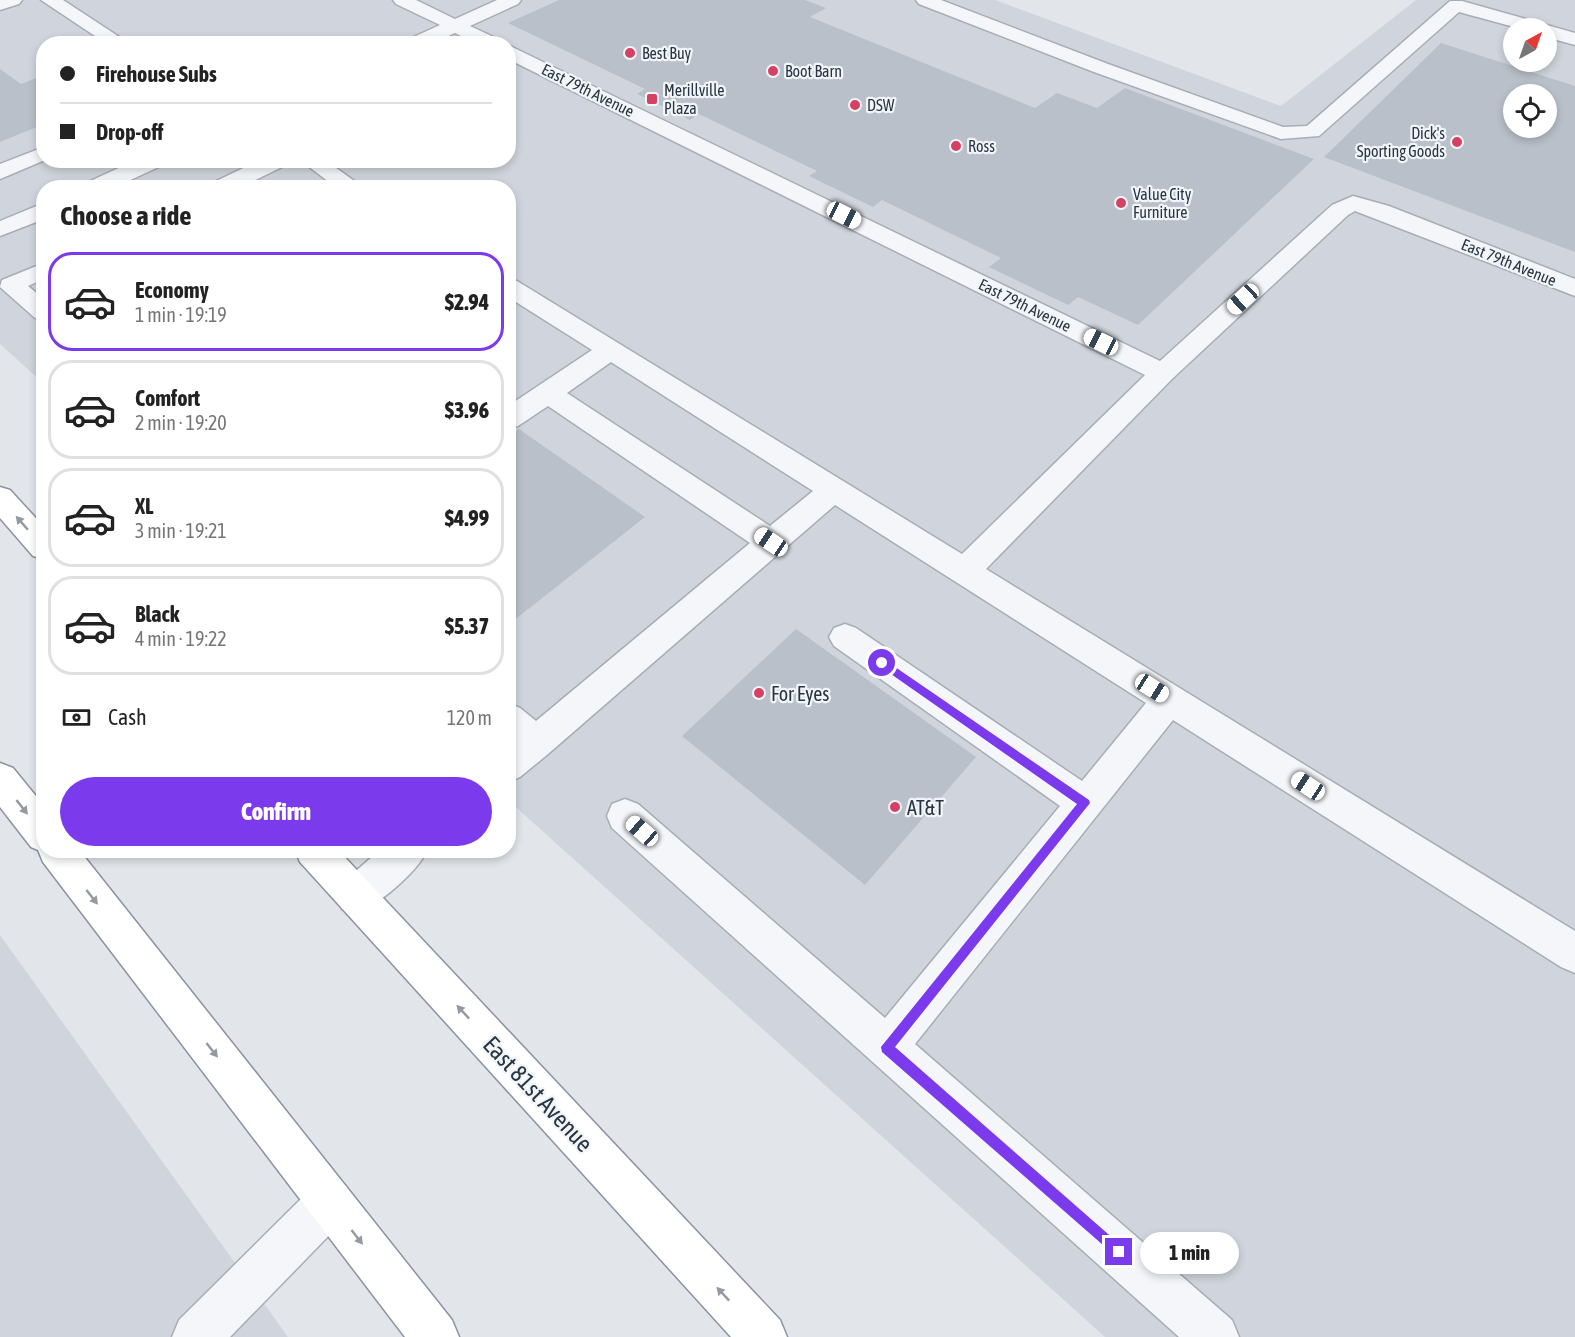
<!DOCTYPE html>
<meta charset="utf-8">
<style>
:root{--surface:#fff;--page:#f6f6f6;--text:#222;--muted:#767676;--line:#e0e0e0;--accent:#7c3aed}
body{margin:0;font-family:"Asap Condensed",sans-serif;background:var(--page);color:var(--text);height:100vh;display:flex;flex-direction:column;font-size:22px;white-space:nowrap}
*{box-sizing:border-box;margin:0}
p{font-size:20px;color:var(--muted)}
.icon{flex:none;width:33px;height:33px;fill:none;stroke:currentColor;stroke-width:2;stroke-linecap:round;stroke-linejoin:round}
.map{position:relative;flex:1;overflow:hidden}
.side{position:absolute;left:36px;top:180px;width:480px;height:678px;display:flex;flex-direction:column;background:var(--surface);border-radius:24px;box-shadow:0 3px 9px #0003}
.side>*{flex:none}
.banner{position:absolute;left:36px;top:36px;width:480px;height:132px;border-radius:24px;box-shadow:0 3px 9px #0003;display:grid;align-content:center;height:132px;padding:0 24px;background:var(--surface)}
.needle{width:39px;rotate:40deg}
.controls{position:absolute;left:1503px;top:18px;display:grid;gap:12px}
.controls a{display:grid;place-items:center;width:54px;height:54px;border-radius:50%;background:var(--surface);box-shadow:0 3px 9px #0003;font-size:30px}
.end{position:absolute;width:27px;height:27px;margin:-14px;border:8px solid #7c3aed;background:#fff;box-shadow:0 0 0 3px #fff}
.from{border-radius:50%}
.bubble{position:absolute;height:42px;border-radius:21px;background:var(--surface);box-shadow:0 3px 9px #0003;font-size:20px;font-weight:800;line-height:42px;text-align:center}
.car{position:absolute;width:18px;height:36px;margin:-18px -9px;border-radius:8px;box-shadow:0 0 4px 2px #0007;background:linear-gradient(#fff 24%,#345 0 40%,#fff 0 76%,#345 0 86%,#fff 0)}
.banner b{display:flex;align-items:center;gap:21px;height:57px;font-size:22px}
.banner b+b{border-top:2px solid var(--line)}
.banner i{width:15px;height:15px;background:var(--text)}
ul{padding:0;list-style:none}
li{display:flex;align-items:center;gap:18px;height:99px;margin:0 12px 9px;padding:0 12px;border:3px solid var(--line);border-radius:24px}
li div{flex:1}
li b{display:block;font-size:22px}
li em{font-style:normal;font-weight:800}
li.selected{border-color:var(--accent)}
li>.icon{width:54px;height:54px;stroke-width:1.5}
h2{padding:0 24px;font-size:27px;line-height:72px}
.pay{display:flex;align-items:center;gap:15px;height:66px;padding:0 24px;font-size:22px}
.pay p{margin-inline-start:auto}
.primary-button{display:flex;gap:12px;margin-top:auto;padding:12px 24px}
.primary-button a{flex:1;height:69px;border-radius:36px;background:var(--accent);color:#fff;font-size:24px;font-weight:800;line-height:69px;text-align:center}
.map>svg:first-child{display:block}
.built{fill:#d0d5dd;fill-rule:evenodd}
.building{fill:#b9c0c9;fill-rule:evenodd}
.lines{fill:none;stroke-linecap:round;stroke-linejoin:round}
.minor-casing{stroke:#a7adb6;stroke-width:3}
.highway-casing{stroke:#8894a2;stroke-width:3}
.minor{fill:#f5f6f9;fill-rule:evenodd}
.highway{fill:#fff;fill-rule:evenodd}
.oneway{fill:#949aa2}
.route{fill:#7c3aed}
.poi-dot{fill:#d54162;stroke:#f2f5f8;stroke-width:2}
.labels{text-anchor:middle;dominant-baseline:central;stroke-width:4.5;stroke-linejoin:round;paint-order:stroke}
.far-poi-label{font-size:16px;fill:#293544;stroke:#f2f5f8;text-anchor:start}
.far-street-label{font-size:16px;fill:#293544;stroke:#f2f5f8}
.poi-label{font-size:20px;fill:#293544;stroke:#f2f5f8;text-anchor:start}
.near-street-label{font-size:24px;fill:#293544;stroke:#f2f5f8}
</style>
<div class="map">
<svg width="1575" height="1337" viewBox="0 0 1575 1337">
<rect width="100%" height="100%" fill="#e2e6eb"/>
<g class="built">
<path d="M0,0H995L1281,106L1416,0H1575V1337H1105L509,801L508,188H44L43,383L0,344ZM1514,28H1546V62H1514ZM44,44H508V160H44ZM1514,94H1546V128H1514Z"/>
<path d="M0,935L288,1337H0Z"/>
</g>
<g class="building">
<path d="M559,0H805L826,8L810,17L1035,108L1057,93L1097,108L1125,88L1314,159L1138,325L1078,297L1068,305L989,267L1001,258L882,200L873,207L809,176L817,171L699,114L690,120L637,94L645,89L508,23Z"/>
<path d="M1441,43L1575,86V252L1324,157ZM1514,94H1546V128H1514Z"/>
<path d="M0,69L21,84L44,75V124L0,142Z"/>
<path d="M519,429L645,517L508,625V436Z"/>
<path d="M796,629L976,757L865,885L682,736Z"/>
</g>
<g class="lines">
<g class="minor-casing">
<g id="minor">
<path d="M0,0H22L19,4L0,10Z"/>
<path d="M41,0H63L130,44H107Z"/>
<path d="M393,0H416L455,19L497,0H521L518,4L470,26L500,40L502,44H477L455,33L431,44H405L407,40L440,25L396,4Z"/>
<path d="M916,0H941L1108,64L1283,127L1307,126L1450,1H1462L1575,33V45L1546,37V28H1518L1459,12L1319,136L1281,139L1094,72L919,4Z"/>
<path d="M508,45L1160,361L1332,205L1353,196L1389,206L1575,279V296L1355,211L1348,215L1172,379L986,569L1575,931V973L1561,967L1173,720L915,1044L1232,1320L1239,1337H1179L612,828L607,816L612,804L625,799L638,804L885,1018L1060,806L834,646L829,637L834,628L845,624L856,628L1082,781L1146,703L835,505L548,754L520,777L508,782V744L511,742L508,740V703L520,708L536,721L750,543L548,406L518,426L508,428V406L592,350L508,297V279L517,281L962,554L1145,375L508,59ZM611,362L813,491L770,526L567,393Z"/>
<path d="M44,147L45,160L0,179V164Z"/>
<path d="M136,160H165L163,165L113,188H83L86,183Z"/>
<path d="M260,160H288L286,165L239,188H209L212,183Z"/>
<path d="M300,160H325L364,188H337Z"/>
<path d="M44,203V219L0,236V221Z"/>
<path d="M44,263V279L28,286L44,299V320L35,318L0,287L2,280Z"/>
<path d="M380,850H427C418,872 377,906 355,914L342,909L336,896L342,883Z"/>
<path d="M330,1179L346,1186L353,1202L346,1218L230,1337H172L179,1320L314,1186Z"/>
</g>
</g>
<g class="highway-casing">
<g id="highway">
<path d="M0,487L10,490L44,527V559L33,556L0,518Z"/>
<path d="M0,763L13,768L44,806V850H79L452,1320L459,1337H405L43,862L38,850L31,847L0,807Z"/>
<path d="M295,850H338L780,1320L787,1337H731L300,862Z"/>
</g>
</g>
<use href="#minor" class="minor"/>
<use href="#highway" class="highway"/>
</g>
<defs><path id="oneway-solid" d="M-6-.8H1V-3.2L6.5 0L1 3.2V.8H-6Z" transform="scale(1.5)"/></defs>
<g class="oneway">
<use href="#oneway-solid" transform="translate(22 523) rotate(-131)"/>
<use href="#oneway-solid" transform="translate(22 807) rotate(52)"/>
<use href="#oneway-solid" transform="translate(92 897) rotate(52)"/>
<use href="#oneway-solid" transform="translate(463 1012) rotate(-133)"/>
<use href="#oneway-solid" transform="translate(212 1050) rotate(52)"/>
<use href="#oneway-solid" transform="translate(357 1237) rotate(52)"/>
<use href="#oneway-solid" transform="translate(723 1294) rotate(-133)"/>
</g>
<path class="route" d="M882,658L1089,800L1090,803L895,1047L1124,1248L1126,1252L1124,1257L1119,1259L882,1052L881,1047L1077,804L878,665V660Z"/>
<g class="poi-dot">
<circle cx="630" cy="53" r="6"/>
<circle cx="773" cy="71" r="6"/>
<rect x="646" y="93" width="12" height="12" rx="3"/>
<circle cx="855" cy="105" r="6"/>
<circle cx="1457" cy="142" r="6"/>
<circle cx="956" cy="146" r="6"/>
<circle cx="1121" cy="203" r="6"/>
<circle cx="759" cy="693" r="6"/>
<circle cx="895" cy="807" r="6"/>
</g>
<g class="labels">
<g class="far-poi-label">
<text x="642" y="53">Best Buy</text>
<text x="785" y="71">Boot Barn</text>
<text x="664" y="90">Merillville<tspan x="664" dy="18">Plaza</tspan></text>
<text x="867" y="105">DSW</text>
<text x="1445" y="133" text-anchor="end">Dick's<tspan x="1445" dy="18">Sporting Goods</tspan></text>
<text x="968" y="146">Ross</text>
<text x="1133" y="194">Value City<tspan x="1133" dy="18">Furniture</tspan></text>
</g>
<g class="far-street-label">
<text transform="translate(588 90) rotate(26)">East 79th Avenue</text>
<text transform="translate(1509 262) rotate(22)">East 79th Avenue</text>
<text transform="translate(1025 305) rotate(26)">East 79th Avenue</text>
</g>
<g class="poi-label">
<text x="771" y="693">For Eyes</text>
<text x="907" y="807">AT&amp;T</text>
</g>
<g class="near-street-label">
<text transform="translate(538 1094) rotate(47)">East 81st Avenue</text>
</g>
</g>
</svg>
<div class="controls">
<a><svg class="needle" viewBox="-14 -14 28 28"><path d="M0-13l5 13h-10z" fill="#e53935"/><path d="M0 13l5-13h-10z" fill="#767676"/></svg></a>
<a><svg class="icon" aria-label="locate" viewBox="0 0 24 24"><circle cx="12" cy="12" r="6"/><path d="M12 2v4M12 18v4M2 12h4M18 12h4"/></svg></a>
</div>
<i class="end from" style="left:882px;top:663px"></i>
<i class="end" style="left:1119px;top:1252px"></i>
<div class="bubble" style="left:1140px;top:1232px;width:99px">1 min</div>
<i class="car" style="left:844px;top:215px;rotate:117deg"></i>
<i class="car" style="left:1243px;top:299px;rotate:227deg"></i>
<i class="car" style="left:1101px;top:342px;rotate:296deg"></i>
<i class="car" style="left:771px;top:542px;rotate:304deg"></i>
<i class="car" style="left:1152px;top:688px;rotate:122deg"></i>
<i class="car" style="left:1308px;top:786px;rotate:303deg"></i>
<i class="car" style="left:642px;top:831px;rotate:311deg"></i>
<div class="banner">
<b><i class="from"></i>Firehouse Subs</b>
<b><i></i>Drop-off</b>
</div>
<section class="side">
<h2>Choose a ride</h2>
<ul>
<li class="selected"><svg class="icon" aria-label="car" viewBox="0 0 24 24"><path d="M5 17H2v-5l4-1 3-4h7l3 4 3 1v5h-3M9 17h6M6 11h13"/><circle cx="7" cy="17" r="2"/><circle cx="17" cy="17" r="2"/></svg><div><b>Economy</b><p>1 min · 19:19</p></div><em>$2.94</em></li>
<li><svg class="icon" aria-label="car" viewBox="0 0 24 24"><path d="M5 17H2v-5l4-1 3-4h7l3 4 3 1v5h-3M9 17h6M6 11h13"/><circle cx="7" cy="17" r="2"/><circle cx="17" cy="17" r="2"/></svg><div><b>Comfort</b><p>2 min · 19:20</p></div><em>$3.96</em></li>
<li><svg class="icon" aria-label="car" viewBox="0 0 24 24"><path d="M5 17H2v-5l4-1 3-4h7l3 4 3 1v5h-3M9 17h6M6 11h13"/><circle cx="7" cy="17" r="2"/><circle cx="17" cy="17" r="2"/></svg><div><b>XL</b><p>3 min · 19:21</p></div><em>$4.99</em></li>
<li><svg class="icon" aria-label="car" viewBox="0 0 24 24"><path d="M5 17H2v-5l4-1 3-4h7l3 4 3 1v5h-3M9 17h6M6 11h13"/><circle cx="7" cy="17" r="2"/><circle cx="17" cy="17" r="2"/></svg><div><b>Black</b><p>4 min · 19:22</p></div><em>$5.37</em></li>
</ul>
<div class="pay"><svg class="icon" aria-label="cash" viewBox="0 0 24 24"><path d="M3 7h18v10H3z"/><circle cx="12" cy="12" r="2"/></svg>Cash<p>120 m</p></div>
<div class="primary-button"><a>Confirm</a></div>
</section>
</div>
